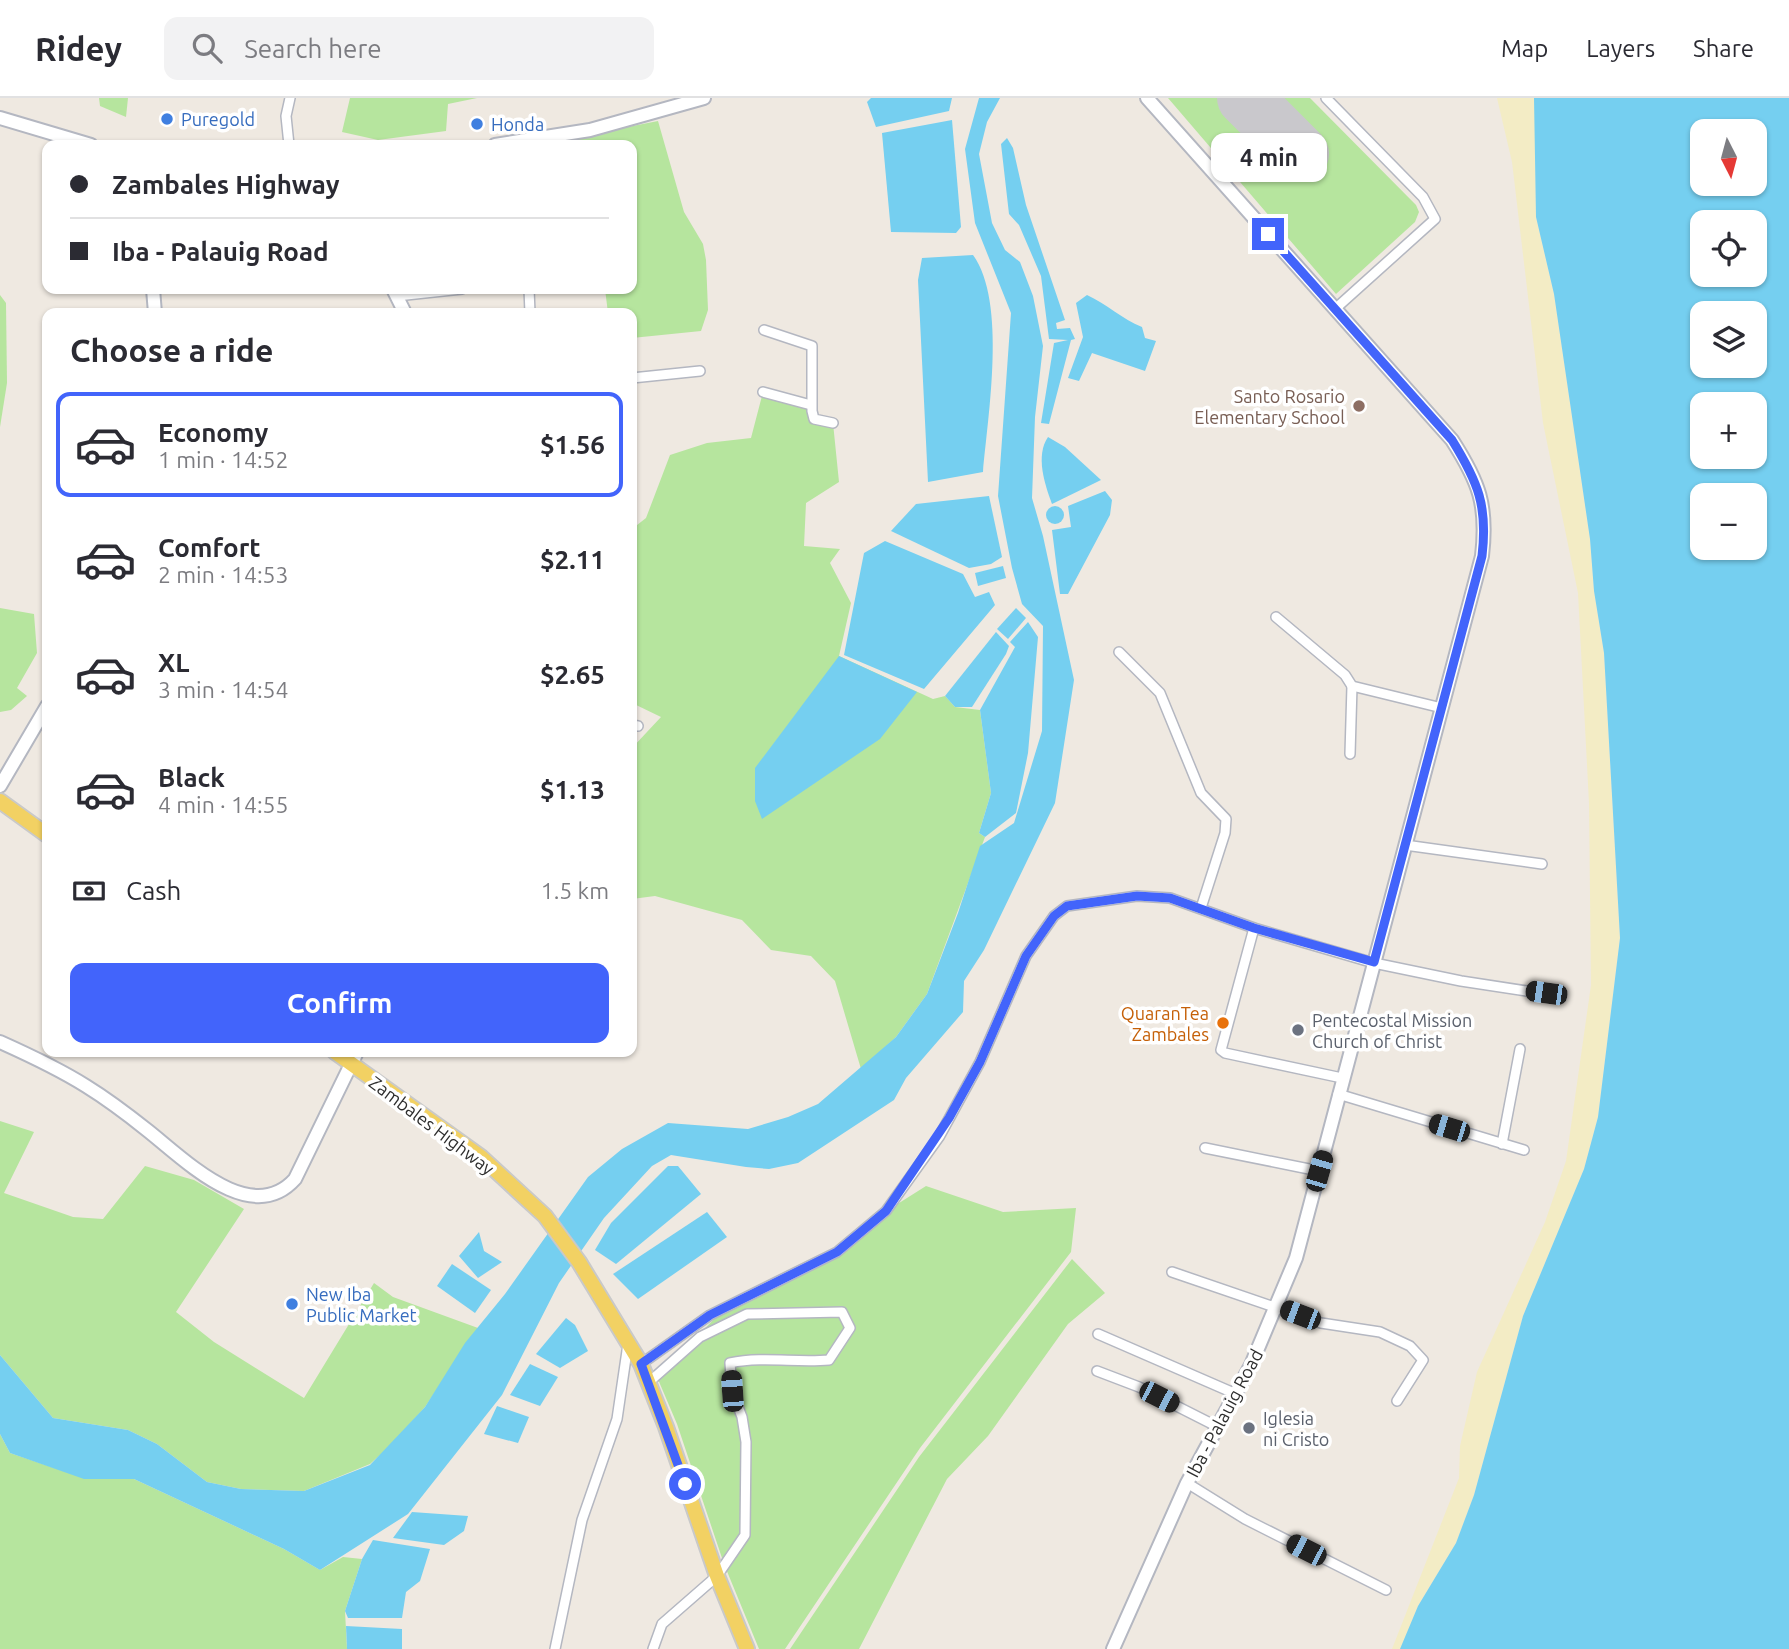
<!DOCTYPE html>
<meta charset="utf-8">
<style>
:root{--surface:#fff;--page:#f2f2f3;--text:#2b2b33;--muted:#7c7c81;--line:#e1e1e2;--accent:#4264fb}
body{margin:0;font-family:Ubuntu,sans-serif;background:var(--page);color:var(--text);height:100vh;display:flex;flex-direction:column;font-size:26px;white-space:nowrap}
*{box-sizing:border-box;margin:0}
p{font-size:23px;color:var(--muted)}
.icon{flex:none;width:38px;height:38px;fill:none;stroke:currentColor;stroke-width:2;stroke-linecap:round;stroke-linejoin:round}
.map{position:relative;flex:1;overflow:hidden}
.side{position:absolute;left:42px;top:210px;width:595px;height:749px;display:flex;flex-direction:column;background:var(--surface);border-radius:14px;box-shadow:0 2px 5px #0004}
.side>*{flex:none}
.banner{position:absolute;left:42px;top:42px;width:595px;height:154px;border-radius:14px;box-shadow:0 2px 5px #0004;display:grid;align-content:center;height:154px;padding:0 28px;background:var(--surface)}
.needle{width:46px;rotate:174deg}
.tools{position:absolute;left:1690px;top:21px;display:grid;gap:14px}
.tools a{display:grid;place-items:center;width:77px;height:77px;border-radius:14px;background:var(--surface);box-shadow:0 2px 5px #0004;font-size:35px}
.end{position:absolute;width:32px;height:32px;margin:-16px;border:9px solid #4264fb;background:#fff;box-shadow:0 0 0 4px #fff}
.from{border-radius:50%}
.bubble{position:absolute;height:49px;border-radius:14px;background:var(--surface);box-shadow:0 2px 5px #0004;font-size:23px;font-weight:600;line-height:49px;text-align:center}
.car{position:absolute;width:21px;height:42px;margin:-21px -10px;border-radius:9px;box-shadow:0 0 5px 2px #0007;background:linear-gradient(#222 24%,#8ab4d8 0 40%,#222 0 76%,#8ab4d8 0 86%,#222 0)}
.banner b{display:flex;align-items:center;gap:24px;height:66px;font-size:26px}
.banner b+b{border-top:2px solid var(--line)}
.banner i{width:18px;height:18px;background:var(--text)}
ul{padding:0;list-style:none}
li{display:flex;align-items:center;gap:21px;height:105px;margin:0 14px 10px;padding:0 14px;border:4px solid transparent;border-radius:14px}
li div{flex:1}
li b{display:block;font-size:26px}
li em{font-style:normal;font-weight:600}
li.current{border-color:var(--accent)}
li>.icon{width:63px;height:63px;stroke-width:1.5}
h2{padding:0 28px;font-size:32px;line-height:84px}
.pay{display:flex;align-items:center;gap:18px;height:77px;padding:0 28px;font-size:26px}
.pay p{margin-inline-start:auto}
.cta{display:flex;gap:14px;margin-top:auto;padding:14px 28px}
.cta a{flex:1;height:80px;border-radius:14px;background:var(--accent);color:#fff;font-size:28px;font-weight:600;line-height:80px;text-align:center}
header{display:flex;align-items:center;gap:42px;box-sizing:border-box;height:98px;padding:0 35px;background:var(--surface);border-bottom:2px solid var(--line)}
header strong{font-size:33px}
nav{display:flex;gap:38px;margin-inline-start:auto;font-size:24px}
.search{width:490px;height:63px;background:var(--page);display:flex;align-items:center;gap:18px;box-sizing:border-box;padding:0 24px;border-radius:14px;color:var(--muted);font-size:26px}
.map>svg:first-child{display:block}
.green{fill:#b6e59e}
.sand{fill:#f3ecc5}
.water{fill:#75cff0;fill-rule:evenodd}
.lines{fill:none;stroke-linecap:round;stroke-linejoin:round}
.runway{stroke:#c9c8cc;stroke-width:56}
.street-casing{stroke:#b4b7c1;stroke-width:12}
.secondary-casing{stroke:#b4b7c1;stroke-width:16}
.primary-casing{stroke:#c9c9c9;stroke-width:18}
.street{stroke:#fff;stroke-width:9}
.secondary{stroke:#fff;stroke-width:12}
.primary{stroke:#f2d163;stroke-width:14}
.route{stroke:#4264fb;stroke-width:9}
.shop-dot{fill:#3f7fe0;stroke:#fff;stroke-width:2.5}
.education-dot{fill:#8d6e63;stroke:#fff;stroke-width:2.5}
.food-dot{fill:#e8710a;stroke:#fff;stroke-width:2.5}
.worship-dot{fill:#6b7280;stroke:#fff;stroke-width:2.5}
.labels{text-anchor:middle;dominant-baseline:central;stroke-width:7;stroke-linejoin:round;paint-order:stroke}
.shop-label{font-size:18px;fill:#366cbe;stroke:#fff;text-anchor:start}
.education-label{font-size:18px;fill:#785e54;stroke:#fff;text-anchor:end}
.food-label{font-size:18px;fill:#c56008;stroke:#fff;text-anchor:end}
.worship-label{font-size:18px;fill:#5b616d;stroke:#fff;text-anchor:start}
.street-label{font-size:18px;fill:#2e2e2e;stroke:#fff}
</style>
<header>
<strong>Ridey</strong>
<div class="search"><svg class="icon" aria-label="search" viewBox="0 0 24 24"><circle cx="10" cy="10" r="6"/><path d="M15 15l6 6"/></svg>Search here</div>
<nav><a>Map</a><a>Layers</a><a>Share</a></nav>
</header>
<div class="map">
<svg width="1789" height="1551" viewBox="0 0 1789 1551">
<rect width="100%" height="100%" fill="#efe9e1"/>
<g class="green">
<path d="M99,0H128L126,19L100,8Z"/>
<path d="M350,0H477L448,6L446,33L378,42L342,34Z"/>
<path d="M1168,0H1223L1290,67L1312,45L1268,0H1310L1416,107L1419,114L1415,124L1336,196Z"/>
<path d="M658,23L684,114L703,146L706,162L708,212L701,233L632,240V215H608L605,191H632V47H557V43Z"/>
<path d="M0,197L6,205L7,285L0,329Z"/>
<path d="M763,294L811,307L814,321L833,325L839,384L806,405L804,448L840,451L830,465L851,505L839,558L933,601L945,598L955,609L980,612L991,695L979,735L985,739L927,896L896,939L861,971L835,883L811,858L771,852L742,822L655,798L632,801V650L661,619L632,605V431L646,420L670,357L707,345L751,340Z"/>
<path d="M0,510L34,516L37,555L17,590L27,598L11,612L0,614Z"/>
<path d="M0,1023L34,1034L4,1095L73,1119L103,1121L145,1068L194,1082L244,1111L176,1214L214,1244L304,1300L374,1185L393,1199L478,1230L425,1309L390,1348L370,1366L304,1393L241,1391L207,1384L157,1346L128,1332L53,1320L0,1257Z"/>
<path d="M926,1088L1003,1114L1076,1110L1071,1154L920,1350L785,1551H759L724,1466L677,1326L657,1279L720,1215L842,1154L888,1112Z"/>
<path d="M1072,1161L1105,1195L1068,1226L988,1338L947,1381L859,1551H790L919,1359Z"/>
<path d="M0,1336L10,1355L84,1380L134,1381L284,1451L320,1472L343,1459L362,1461L345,1513L347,1551H0Z"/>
</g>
<path class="sand" d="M1497,0H1534L1535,5L1536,119L1554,196L1590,441L1594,493L1604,555L1620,840L1598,1019L1584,1071L1523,1218L1474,1397L1456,1445L1418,1508L1401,1551H1392L1459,1380L1460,1348L1477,1274L1545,1124L1566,1063L1591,887L1589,705L1578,495L1543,325L1512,64Z"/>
<g class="water">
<path d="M871,0H952L949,13L876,29L867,4Z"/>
<path d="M979,0H1000L987,24L979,56L992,125L1005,152L1020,164L1033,198L1043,248L1035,319L1032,400L1043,438L1074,582L1055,705L984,852L964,883L963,914L906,980L894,1002L798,1065L769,1071L746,1069L671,1057L652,1068L604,1120L559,1185L502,1297L408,1416L320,1472L284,1451L134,1381H84L10,1355L0,1336V1257L53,1320L128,1332L157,1346L207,1384L241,1391L304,1393L370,1367L425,1309L465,1245L505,1196L588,1079L622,1051L668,1025L748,1031L788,1019L818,1006L896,939L927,896L958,815L980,748L1014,725L1042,633L1043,528L1022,506L1012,470L998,398L1011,215L975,125L965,51Z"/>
<path d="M1534,0H1789V1551H1400L1418,1508L1456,1445L1474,1397L1523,1218L1584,1071L1598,1019L1620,840L1604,555L1594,493L1590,441L1554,196L1536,119ZM1703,33H1755V86H1703ZM1703,124H1755V177H1703ZM1703,215H1755V268H1703ZM1703,306H1755V359H1703ZM1703,397H1755V450H1703Z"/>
<path d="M952,22L961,129L956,135L891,134L882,35Z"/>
<path d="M1007,40L1013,50L1026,107L1065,222L1056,225L1057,231L1070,230L1075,241L1071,242L1049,326L1041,325L1054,245L1068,242L1049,241L1041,178L1019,127L1009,116L1001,46Z"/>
<path d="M973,157C1007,204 988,317 983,374L928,384L918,182L922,160Z"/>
<path d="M1087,197C1107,206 1122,221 1142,229L1145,240L1156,243L1145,273L1092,255L1079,283L1068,280L1083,239L1076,205Z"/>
<path d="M1048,339L1065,349L1101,382L1052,406C1045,387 1035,358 1048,339Z"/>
<path d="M1105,393L1112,402L1110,417L1068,496H1060L1052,432L1071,429L1068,408Z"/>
<path d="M989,398L1002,459L991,466L969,470L891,433L916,406Z"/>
<circle cx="1055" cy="417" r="9"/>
<path d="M885,443L963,476L975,499L989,494L995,507L924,591L844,557L864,455Z"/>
<path d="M1003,468L1006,480L978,488L975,475Z"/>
<path d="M1016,510L1026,520L1008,541L997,531Z"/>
<path d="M1028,524L1038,539L1028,655L1016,715L985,739L979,735L991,695L980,612L1015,549L1010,544Z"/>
<path d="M996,534L1009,548L1006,556L972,609H955L945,598Z"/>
<path d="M839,558L917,594L880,641L762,721L755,703V670Z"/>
<path d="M668,1068H678L701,1096L616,1166L595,1152L611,1125Z"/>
<path d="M707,1114L727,1139L638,1201L613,1176Z"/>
<path d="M479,1134L484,1153L502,1164L478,1180L459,1158Z"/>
<path d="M452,1166L491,1192L475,1215L437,1188Z"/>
<path d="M566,1220L575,1227L588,1253L560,1270L536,1256Z"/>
<path d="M530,1266L558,1279L540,1308L510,1297Z"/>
<path d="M497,1308L529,1319L518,1345L484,1336Z"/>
<path d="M412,1414L468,1418L464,1433L444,1447L393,1440Z"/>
<path d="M373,1442L430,1451L420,1483L406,1494L402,1520H348L345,1513L362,1461Z"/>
<path d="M346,1528L402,1531V1551H347Z"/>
</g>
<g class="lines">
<path class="runway" d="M1245,0L1301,56"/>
<g class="street-casing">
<g id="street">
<path d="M1326,0L1423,99L1435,121L1335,211"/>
<path d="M289,47L286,18L290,0"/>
<path d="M529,191L530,215"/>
<path d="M397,198L462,191"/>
<path d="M764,232L812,248V313L814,321L833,325"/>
<path d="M632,280L700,273"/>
<path d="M763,294L811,307"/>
<path d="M1276,519L1345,577L1352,588L1442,610"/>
<path d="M1119,554L1160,595L1201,695L1226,721L1225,735L1201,810"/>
<path d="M632,627L638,628"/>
<path d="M1350,656L1352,588"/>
<path d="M1405,747L1542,766"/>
<path d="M1254,830L1221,952L1225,955L1342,980"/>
<path d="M1338,996L1524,1052"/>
<path d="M1502,1046L1520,951"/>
<path d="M1205,1050L1319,1073"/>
<path d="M1172,1174L1321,1225L1380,1234L1410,1248L1423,1262L1397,1303"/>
<path d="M1098,1236L1236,1296"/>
<path d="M641,1266L710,1217L837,1154L886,1113L939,1039L980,964L1026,858L1054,818L1067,808L1137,798L1170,800L1254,830L1374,865L1461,883L1546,896"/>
<path d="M1097,1273L1139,1289L1218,1329"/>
<path d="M648,1285L700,1239L747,1216L842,1214L850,1230L829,1262C795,1265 764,1258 730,1265L732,1293L742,1319L746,1344L745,1437L717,1478L662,1526L653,1551"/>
<path d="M1187,1385L1245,1421L1386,1492"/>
<path d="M555,1551L582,1422L617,1321L628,1246"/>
</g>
</g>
<g class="secondary-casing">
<g id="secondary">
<path d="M0,20L91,47"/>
<path d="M495,47L590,32L704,0"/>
<path d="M153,191L155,215"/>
<path d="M393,191L405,215"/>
<path d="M0,688L47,608"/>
<path d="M0,944C29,957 59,971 86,988C107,1001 127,1016 147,1032C184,1061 251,1130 295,1081L357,954"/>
<path d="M1113,1551L1187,1385L1251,1267L1296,1160L1482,458C1488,407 1479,384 1452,342L1147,0"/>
</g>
</g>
<g class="primary-casing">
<g id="primary">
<path d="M0,703L47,737"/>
<path d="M335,954L481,1059L545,1118L579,1164L641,1266L666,1329L717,1478L747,1551"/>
</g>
</g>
<use href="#street" class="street"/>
<use href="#secondary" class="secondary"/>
<use href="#primary" class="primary"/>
</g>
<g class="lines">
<path class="route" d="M685,1386L641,1266L710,1217L837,1154L886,1113L949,1020L980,964L1026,858L1054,818L1067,808L1137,798L1170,800L1254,830L1374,864L1482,458C1488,408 1478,384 1452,342L1268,136"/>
</g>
<g class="shop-dot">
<circle cx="167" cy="21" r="7"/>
<circle cx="477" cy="26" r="7"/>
<circle cx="292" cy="1206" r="7"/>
</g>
<circle class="education-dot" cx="1359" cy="308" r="7"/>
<circle class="food-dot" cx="1223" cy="925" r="7"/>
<g class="worship-dot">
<circle cx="1298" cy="932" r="7"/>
<circle cx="1249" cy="1330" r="7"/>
</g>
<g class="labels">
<g class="shop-label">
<text x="181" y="21">Puregold</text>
<text x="491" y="26">Honda</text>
<text x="306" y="1196">New Iba<tspan x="306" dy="21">Public Market</tspan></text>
</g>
<g class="education-label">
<text x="1345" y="298">Santo Rosario<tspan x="1345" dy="21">Elementary School</tspan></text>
</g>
<g class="food-label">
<text x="1209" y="915">QuaranTea<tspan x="1209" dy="21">Zambales</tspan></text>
</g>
<g class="worship-label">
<text x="1312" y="922">Pentecostal Mission<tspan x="1312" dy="21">Church of Christ</tspan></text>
<text x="1263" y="1320">Iglesia<tspan x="1263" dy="21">ni Cristo</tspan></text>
</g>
<g class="street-label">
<text transform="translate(432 1027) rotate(37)">Zambales Highway</text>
<text transform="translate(1224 1315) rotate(-62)">Iba - Palauig Road</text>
</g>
</g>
</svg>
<div class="tools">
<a><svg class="needle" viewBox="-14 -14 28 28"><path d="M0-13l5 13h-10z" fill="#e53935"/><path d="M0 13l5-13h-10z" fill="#7c7c81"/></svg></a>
<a><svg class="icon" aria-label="locate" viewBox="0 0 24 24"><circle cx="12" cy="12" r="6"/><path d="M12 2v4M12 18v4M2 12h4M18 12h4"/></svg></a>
<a><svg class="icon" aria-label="layers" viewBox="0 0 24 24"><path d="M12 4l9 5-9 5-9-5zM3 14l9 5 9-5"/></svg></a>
<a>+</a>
<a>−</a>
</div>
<i class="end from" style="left:685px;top:1386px"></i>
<i class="end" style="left:1268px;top:136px"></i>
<div class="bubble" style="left:1211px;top:35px;width:116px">4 min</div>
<i class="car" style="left:1546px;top:895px;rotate:278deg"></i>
<i class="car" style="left:1449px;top:1030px;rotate:287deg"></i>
<i class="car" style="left:1319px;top:1073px;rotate:16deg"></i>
<i class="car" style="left:1300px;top:1217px;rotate:291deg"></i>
<i class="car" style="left:732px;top:1293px;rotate:356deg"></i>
<i class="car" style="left:1159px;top:1299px;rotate:117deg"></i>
<i class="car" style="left:1306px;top:1452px;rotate:297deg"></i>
<div class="banner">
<b><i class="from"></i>Zambales Highway</b>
<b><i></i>Iba - Palauig Road</b>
</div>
<section class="side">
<h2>Choose a ride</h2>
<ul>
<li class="current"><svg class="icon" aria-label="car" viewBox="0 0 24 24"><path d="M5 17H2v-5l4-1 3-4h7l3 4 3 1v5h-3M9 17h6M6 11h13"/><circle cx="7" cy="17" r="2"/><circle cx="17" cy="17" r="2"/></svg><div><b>Economy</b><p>1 min · 14:52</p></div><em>$1.56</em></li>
<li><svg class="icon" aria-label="car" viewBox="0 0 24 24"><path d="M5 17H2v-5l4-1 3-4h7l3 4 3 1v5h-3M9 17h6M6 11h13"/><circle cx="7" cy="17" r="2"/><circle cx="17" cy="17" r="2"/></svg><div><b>Comfort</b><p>2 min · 14:53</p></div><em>$2.11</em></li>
<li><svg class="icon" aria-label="car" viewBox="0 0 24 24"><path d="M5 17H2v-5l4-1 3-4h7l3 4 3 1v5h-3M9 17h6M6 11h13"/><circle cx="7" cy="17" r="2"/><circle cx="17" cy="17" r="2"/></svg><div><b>XL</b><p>3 min · 14:54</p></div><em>$2.65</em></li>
<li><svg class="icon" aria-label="car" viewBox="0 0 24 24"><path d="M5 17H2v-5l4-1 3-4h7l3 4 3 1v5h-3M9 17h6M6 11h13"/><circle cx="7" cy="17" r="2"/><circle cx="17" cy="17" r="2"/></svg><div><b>Black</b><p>4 min · 14:55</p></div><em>$1.13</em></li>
</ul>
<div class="pay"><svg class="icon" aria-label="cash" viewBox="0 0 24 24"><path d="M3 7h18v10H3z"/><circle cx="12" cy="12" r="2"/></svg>Cash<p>1.5 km</p></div>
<div class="cta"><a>Confirm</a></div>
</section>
</div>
